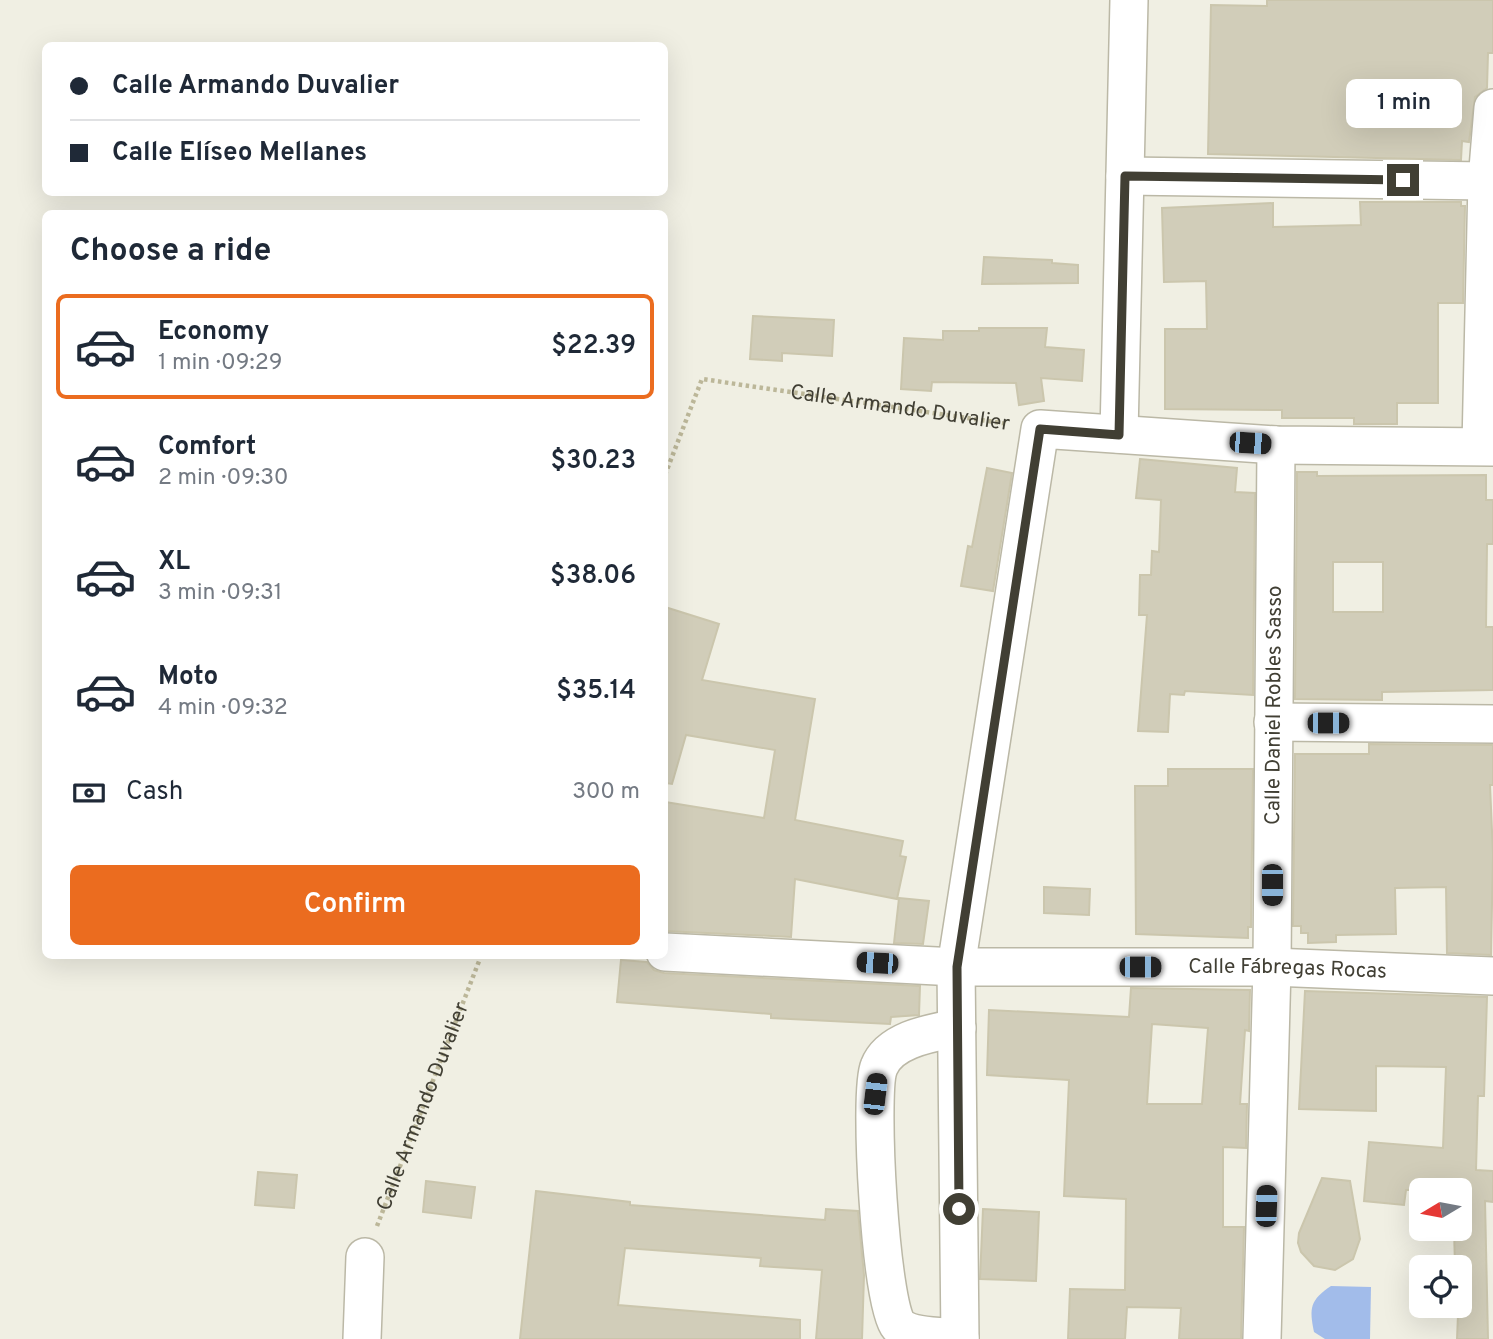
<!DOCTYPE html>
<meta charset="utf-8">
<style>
:root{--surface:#fff;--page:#f2f2f3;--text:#1f2937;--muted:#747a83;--line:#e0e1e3;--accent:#eb6c1f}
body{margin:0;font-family:Overpass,sans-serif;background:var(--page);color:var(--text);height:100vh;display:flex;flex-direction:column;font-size:26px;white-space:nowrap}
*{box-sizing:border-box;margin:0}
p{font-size:23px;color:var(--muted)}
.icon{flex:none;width:38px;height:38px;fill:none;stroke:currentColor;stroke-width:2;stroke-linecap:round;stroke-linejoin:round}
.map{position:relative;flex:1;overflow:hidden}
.side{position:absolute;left:42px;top:210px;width:626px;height:749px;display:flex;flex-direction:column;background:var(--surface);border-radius:10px;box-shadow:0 7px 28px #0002}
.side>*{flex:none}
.banner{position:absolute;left:42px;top:42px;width:626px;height:154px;border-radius:10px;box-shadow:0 7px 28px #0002;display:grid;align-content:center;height:154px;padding:0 28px;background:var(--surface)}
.needle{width:46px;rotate:260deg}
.buttons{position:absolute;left:1409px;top:1178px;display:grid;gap:14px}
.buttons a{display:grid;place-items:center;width:63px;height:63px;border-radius:10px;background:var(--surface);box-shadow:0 7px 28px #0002;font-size:35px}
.end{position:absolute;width:32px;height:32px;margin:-16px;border:9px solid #413f34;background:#fff;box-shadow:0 0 0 4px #fff}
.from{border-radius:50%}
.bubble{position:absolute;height:49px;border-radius:10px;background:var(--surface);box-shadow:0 7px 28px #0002;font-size:23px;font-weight:600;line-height:49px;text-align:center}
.car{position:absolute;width:21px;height:42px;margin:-21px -10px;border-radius:9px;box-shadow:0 0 5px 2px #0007;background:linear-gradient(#222 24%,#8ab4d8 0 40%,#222 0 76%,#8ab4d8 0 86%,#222 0)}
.banner b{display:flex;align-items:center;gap:24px;height:66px;font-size:26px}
.banner b+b{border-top:2px solid var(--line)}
.banner i{width:18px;height:18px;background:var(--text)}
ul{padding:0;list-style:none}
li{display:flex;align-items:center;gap:21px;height:105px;margin:0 14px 10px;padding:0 14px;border:4px solid transparent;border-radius:10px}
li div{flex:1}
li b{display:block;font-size:26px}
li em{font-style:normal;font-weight:600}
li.active{border-color:var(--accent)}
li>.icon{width:63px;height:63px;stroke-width:1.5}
h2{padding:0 28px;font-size:32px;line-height:84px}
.pay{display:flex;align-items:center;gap:18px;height:77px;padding:0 28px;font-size:26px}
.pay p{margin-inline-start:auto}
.primary-button{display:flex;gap:14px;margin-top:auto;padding:14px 28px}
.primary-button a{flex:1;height:80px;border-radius:10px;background:var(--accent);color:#fff;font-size:28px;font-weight:600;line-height:80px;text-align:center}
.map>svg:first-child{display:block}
.water{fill:#a2bcea}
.building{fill:#d1cdb9;stroke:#cbc6ad;stroke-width:2;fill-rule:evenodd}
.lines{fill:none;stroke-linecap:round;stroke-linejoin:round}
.minor-casing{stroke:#bbb8a6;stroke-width:40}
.path{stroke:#bcb799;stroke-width:4.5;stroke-dasharray:3.5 3.5;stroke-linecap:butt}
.minor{stroke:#fff;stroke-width:37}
.route{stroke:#413f34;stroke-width:9}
.labels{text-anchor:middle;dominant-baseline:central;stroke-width:5;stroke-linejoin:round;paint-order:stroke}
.street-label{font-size:21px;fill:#413f34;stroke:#fff}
</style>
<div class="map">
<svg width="1493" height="1339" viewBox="0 0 1493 1339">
<rect width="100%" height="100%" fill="#f0efe3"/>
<path class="water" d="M1331,1286L1371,1287L1370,1339H1325L1314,1332C1309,1308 1310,1300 1331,1286Z"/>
<g class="building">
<path d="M1267,0H1493V53H1488L1487,88L1475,97L1469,142L1462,141L1461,160L1208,154L1211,5L1267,6Z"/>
<path d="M1360,202H1461V206H1465L1463,303H1438V403H1397V424H1354V418H1282V410L1165,409V329H1207L1206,281L1164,282L1162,208L1273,203V227L1361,225Z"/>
<path d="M984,257L1052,260V263L1078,265V283L982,284Z"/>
<path d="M753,316L834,320L832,356L782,353V361L750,359Z"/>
<path d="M979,328H1047L1045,347L1084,350L1082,381L1041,378L1044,401L1019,405L1016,383L932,382L931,391L901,389L904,338L943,340V331H979Z"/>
<path d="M1140,459L1237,468L1235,492L1255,493L1253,695L1185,691L1184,695L1170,694L1168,732L1138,731L1147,615H1139L1140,575H1151L1152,551L1159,552L1161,500L1136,498Z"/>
<path d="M987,468L1012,473L993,591L961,586L968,546L972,547Z"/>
<path d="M1297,472H1317V476L1486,475V500H1493V544H1487L1486,627H1493V690L1382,692V700L1295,699ZM1333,562H1383V612H1333Z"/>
<path d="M665,607L719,624L702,680L815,699L795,820L903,841L900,856L906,857L897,899L795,879L791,937L665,931V802L764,818L775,750L686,735L672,784L665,783Z"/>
<path d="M1369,744L1493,745V785H1490L1493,854L1491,955L1447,953L1446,887L1395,888L1396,934L1336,935V942L1308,943V933H1301V926H1293L1295,754H1369Z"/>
<path d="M1168,769H1253L1251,927H1248V938L1136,934L1135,786H1168Z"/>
<path d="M1044,887L1090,889L1089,915L1044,913Z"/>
<path d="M899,898L929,901L923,944L894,943Z"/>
<path d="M621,960L647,962L654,970L664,973L920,986L919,1015L891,1017L890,1024L771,1018V1014L617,1002Z"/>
<path d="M1131,988L1250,990L1249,1031L1245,1030L1240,1104H1247L1246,1148L1223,1147V1227H1244L1241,1339H1179L1181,1308L1127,1307L1125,1339H1068L1070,1289L1125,1290L1126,1199L1064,1196L1069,1080L987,1075L989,1010L1129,1017ZM1152,1024L1208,1028L1202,1104H1147Z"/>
<path d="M1305,991L1487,997L1484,1096H1478L1476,1170L1493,1171V1202L1485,1201L1488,1339H1457L1460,1267H1455L1454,1228H1460V1190H1406L1404,1205L1364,1201L1369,1142L1443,1148L1446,1067L1376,1066V1111L1299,1109Z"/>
<path d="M258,1172L297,1175L294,1208L255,1205Z"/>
<path d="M1322,1178L1350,1181L1360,1239L1353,1259L1335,1270L1314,1266L1301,1252L1298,1243L1299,1233Z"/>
<path d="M426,1181L475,1187L471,1218L423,1212Z"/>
<path d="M536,1191L630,1202V1205L825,1220L826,1209L858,1211L864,1275L862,1339H816L822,1270L760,1266L761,1258L625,1248L618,1305L800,1320V1339H520Z"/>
<path d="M983,1209L1039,1212L1036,1281L980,1279Z"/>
</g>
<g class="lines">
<g class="minor-casing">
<g id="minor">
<path d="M1125,176L1487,181"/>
<path d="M1119,434L1129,0"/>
<path d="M1481,446L1487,181L1493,108"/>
<path d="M1273,722L1493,724"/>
<path id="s3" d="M665,952L956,967H1272L1493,976"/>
<path d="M957,1028C932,1033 890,1039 879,1067C868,1093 881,1307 898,1325C910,1338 943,1336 960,1338"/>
<path d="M362,1339L365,1257"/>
<path d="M960,1339L956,967L1040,429L1276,445L1493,447"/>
<path id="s4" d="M1262,1339L1272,967L1276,445"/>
</g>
</g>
<g class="path">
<path id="s1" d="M665,475L702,379L1008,424"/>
<path id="s2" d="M377,1226L481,956"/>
</g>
<use href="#minor" class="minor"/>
</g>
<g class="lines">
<path class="route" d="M959,1209L957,967L1040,429L1119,435L1125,176L1403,180"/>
</g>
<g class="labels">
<g class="street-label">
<text stroke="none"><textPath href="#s1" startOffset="303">Calle Armando Duvalier</textPath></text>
<text stroke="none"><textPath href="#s4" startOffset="634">Calle Daniel Robles Sasso</textPath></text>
<text stroke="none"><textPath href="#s3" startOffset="623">Calle Fábregas Rocas</textPath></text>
<text stroke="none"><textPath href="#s2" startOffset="128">Calle Armando Duvalier</textPath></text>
</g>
</g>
</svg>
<div class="buttons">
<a><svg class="needle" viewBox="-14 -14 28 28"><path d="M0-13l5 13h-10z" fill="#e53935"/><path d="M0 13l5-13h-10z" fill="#747a83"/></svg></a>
<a><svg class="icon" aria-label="locate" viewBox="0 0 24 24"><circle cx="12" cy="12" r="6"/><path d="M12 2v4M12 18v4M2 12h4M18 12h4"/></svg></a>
</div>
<i class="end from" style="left:959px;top:1209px"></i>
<i class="end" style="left:1403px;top:180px"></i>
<div class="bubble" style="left:1346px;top:79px;width:116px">1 min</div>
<i class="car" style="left:1250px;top:443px;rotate:94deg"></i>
<i class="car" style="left:1328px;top:723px;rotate:90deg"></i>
<i class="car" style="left:1272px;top:885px;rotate:180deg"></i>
<i class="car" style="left:877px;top:963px;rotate:273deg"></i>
<i class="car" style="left:1140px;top:967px;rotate:90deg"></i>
<i class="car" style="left:875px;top:1094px;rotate:7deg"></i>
<i class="car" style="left:1266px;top:1206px;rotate:2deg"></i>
<div class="banner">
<b><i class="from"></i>Calle Armando Duvalier</b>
<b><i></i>Calle Elíseo Mellanes</b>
</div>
<section class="side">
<h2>Choose a ride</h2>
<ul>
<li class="active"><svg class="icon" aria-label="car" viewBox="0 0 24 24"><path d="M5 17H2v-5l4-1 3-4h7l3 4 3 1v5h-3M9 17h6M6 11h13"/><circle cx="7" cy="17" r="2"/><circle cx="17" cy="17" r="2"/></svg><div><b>Economy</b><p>1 min · 09:29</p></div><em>$22.39</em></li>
<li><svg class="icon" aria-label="car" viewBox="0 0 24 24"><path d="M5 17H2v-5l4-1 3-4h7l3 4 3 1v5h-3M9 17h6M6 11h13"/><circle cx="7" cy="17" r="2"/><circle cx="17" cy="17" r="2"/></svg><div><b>Comfort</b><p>2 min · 09:30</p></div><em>$30.23</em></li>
<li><svg class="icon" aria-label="car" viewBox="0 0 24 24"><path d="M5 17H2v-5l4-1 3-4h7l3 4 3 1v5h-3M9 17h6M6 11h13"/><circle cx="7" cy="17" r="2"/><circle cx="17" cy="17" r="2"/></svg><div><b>XL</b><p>3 min · 09:31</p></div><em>$38.06</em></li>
<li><svg class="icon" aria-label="car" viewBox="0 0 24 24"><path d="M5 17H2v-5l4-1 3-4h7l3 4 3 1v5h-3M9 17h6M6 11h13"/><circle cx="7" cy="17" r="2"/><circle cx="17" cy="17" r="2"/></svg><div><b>Moto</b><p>4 min · 09:32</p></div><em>$35.14</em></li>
</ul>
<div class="pay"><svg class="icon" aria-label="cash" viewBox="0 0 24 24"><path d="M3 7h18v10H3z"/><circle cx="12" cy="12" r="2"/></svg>Cash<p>300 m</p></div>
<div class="primary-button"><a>Confirm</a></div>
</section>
</div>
